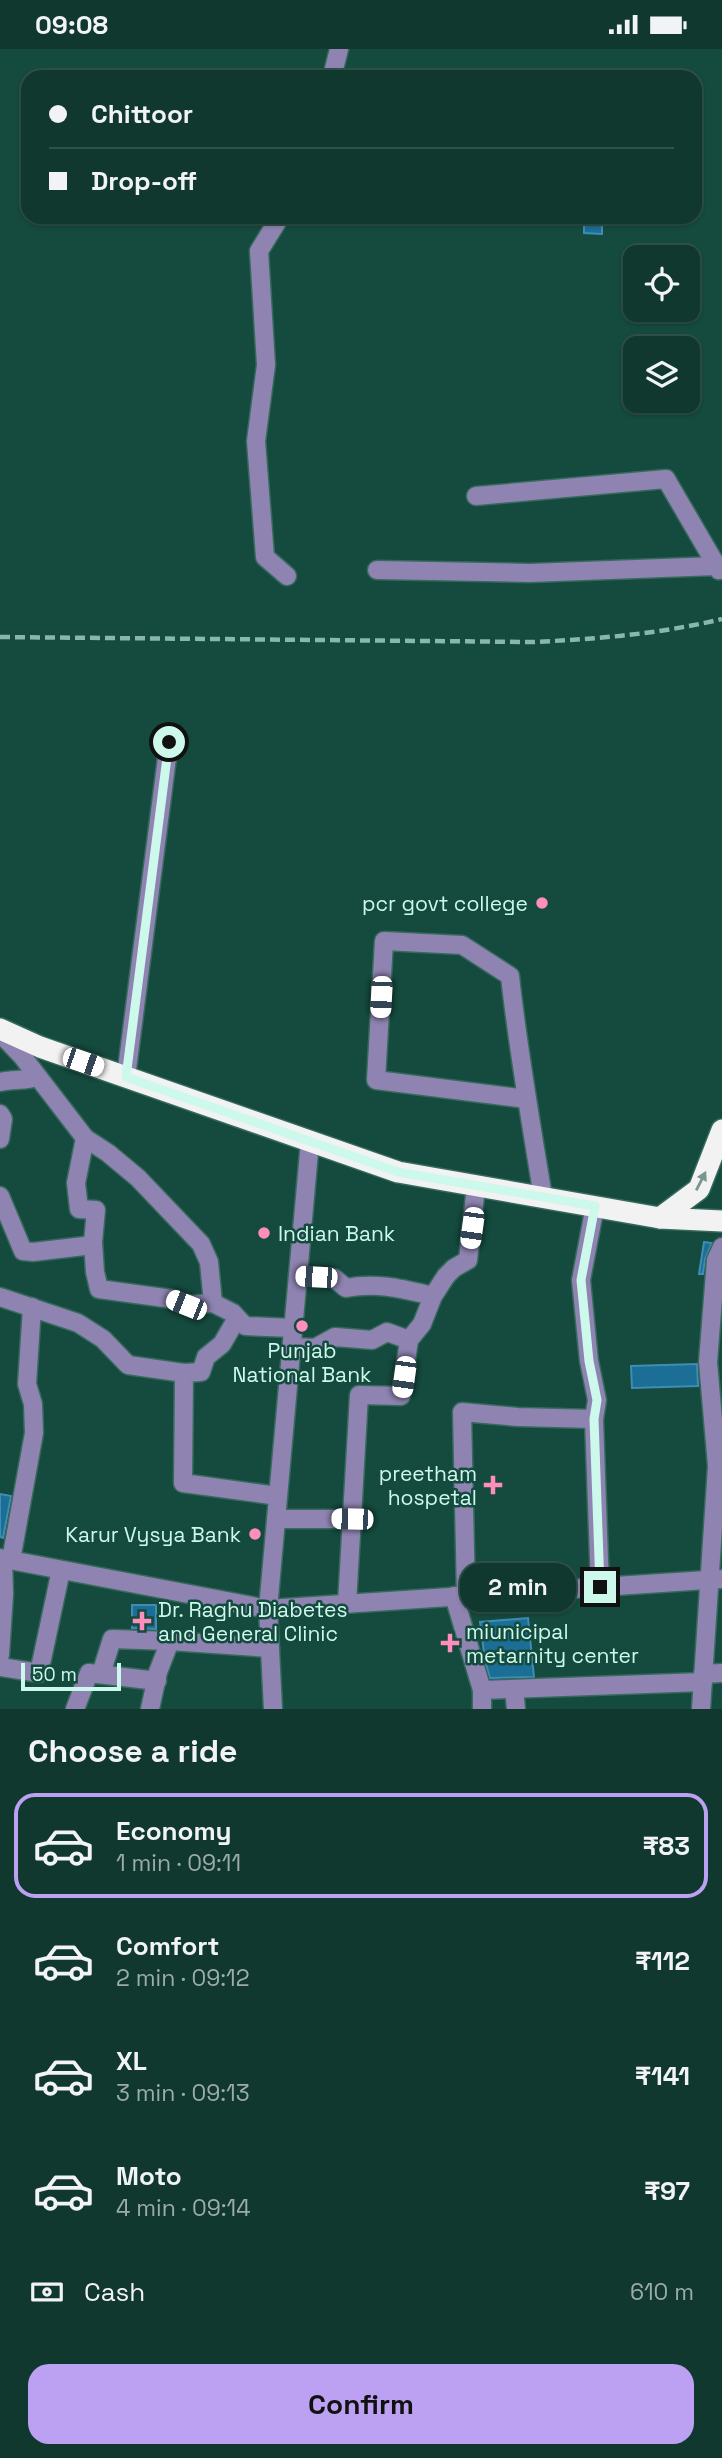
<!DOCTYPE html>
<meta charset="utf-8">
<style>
:root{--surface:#10382e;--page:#193f36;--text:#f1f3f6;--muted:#9cacaa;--line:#30524a;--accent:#bca0f2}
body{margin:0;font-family:"Space Grotesk",sans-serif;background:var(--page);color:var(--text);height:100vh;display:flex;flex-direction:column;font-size:26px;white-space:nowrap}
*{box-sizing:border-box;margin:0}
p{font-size:23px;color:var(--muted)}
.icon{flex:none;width:38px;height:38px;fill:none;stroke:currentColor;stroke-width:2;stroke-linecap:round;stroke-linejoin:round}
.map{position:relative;height:1660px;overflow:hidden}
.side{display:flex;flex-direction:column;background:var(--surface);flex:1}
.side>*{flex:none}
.hud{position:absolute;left:21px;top:21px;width:681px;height:154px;border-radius:21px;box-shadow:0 2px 5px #0004,0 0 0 2px var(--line);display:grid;align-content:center;height:154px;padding:0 28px;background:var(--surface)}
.controls{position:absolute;left:623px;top:196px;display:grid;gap:14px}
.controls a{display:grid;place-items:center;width:77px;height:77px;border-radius:14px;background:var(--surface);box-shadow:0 2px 5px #0004,0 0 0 2px var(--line);font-size:35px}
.scale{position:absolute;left:21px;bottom:18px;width:100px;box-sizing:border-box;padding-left:7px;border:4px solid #ccf9eb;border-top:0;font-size:19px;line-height:24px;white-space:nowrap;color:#ccf9eb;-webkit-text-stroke:5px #154a3e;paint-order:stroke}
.end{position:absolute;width:32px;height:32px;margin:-16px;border:9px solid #ccf9eb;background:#111;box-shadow:0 0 0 4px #111}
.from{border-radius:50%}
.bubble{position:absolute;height:49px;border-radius:21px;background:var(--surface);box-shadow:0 2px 5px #0004,0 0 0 2px var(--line);font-size:23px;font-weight:800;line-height:49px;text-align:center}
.car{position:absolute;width:21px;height:42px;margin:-21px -10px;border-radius:9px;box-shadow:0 0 5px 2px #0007;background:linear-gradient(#fff 24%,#345 0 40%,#fff 0 76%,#345 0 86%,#fff 0)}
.hud b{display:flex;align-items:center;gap:24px;height:66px;font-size:26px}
.hud b+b{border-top:2px solid var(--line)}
.hud i{width:18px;height:18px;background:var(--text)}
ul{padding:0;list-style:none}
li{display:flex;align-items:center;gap:21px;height:105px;margin:0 14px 10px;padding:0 14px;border:4px solid transparent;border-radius:21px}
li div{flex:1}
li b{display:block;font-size:26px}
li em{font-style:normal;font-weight:800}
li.current{border-color:var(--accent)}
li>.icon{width:63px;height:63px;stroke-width:1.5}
h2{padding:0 28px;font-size:32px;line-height:84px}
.pay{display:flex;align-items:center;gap:18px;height:77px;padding:0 28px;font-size:26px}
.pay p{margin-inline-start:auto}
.primary-button{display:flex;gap:14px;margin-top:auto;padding:14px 28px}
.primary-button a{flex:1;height:80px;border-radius:21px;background:var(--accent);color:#111;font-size:28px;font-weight:800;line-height:80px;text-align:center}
.status{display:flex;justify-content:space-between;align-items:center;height:49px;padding:0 35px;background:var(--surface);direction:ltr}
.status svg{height:19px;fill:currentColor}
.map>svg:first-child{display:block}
.building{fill:#1b6e96;stroke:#3f8cb5;stroke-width:2}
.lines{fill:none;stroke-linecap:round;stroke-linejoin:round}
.minor-casing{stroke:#366a5d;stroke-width:21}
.highway-casing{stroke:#366a5d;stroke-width:24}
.minor{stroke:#8e83b1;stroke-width:18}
.highway{stroke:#f2f2f2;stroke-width:21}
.rail{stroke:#88b8ab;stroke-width:4.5;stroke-dasharray:10 5;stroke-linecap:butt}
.oneway{fill:#78968f}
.route{stroke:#ccf9eb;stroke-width:9}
.poi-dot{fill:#fe8ebc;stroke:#154a3e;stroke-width:2.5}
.labels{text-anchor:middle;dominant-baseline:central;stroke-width:5;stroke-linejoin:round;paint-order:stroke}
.poi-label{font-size:21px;fill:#ccf9eb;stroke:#154a3e;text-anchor:end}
</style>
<div class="status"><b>09:08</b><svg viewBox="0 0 49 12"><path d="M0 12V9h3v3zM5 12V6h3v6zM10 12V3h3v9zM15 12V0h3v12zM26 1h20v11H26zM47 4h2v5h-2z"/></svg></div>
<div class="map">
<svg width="722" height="1660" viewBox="0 0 722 1660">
<rect width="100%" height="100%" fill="#154a3e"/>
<g class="building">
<path d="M584,168H602V185L584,184Z"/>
<path d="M704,1193L712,1194L705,1210L703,1225H699Z"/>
<path d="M697,1315L698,1337L632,1339L631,1317Z"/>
<path d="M0,1445L11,1447L3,1489L0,1488Z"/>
<path d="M132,1556H156V1580L132,1579Z"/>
<path d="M528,1569L534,1628L490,1629L485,1612L480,1573Z"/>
</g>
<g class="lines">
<g class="minor-casing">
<g id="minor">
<path d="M332,28L339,0"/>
<path d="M280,168L259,202L266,316L256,392L265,508L287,527"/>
<path d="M476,447L666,430L719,521"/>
<path d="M377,521L530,524L716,517L719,521L722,520"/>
<path d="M0,984L22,1007L85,1089L108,1104L138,1129L201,1195L209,1213L213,1254L233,1264L245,1277L293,1279"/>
<path d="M126,1028L169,693"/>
<path d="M0,1033C13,1030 25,1032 37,1028"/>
<path d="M527,1050L376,1031L384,892L462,896L510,927C518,1001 531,1074 543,1148"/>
<path d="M0,1065L3,1070L0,1090"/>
<path d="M85,1089L76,1134L79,1160L96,1161L93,1193L95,1223L99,1240L172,1250L186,1256L213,1254"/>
<path d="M0,1147L23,1202L33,1203L93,1196"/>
<path d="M298,1227L334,1229L346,1239C377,1233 403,1240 433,1247"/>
<path d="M0,1248L78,1274L103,1290L128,1316L184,1324"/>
<path d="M237,1269L222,1295L206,1308L201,1323L184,1324L183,1434L278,1447"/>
<path d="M292,1298L315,1299L335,1288L372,1291L387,1283L409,1291"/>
<path d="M594,1370L600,1538"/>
<path d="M276,1470H352"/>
<path d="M0,1509L268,1560L722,1530"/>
<path d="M11,1511L34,1384L33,1355L27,1335L32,1258"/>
<path d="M454,1547L482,1641"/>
<path d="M466,1547L462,1363L518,1368L594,1370L597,1351L589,1312L581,1231L595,1157"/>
<path d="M347,1555L359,1346L401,1347L409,1291L422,1275L433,1247L446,1227L454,1219L468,1211L476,1137"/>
<path d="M0,1606L4,1545L3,1510"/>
<path d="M0,1618L39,1624L61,1521"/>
<path d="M101,1625L112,1590L170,1592"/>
<path d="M703,1625L722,1624"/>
<path d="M514,1640L516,1660"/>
<path d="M75,1660L89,1624L157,1632"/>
<path d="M150,1660L158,1623L170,1592L270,1599"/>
<path d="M273,1660L268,1560L310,1092"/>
<path d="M482,1660V1641L703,1633"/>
<path d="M701,1660L717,1417L708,1313L716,1211L722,1198"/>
</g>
</g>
<g class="highway-casing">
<g id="highway">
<path d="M0,980L40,998L398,1123L660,1169L722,1172"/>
<path d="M660,1169L699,1140L722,1081"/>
</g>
</g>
<use href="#minor" class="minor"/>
<use href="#highway" class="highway"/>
<path class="rail" d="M0,588L533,593C597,590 659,585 722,570"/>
</g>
<defs><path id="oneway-solid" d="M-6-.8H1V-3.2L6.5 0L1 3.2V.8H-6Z" transform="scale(1.75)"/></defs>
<use class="oneway" href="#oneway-solid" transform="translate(701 1132) rotate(-63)"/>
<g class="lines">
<path class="route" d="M169,693L126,1028L398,1123L595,1157L581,1231L589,1312L597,1351L594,1370L600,1538"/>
</g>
<g class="poi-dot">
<circle cx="542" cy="854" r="7"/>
<circle cx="264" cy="1184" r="7"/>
<circle cx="302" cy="1277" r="7"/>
<path d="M489.5 1425.5h7v7h7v7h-7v7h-7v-7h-7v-7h7z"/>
<circle cx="255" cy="1485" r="7"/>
<path d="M138.5 1561.5h7v7h7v7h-7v7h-7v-7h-7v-7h7z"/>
<path d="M446.5 1583.5h7v7h7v7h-7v7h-7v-7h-7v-7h7z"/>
</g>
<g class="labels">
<g class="poi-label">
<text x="528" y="854">pcr govt college</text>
<text x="278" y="1184" text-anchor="start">Indian Bank</text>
<text x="302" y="1301" text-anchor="middle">Punjab<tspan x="302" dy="24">National Bank</tspan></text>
<text x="477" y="1424">preetham<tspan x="477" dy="24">hospetal</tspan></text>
<text x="241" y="1485">Karur Vysya Bank</text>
<text x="158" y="1560" text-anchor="start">Dr. Raghu Diabetes<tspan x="158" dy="24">and General Clinic</tspan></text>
<text x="466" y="1582" text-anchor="start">miunicipal<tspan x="466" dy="24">metarnity center</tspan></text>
</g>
</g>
</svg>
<div class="controls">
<a><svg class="icon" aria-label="locate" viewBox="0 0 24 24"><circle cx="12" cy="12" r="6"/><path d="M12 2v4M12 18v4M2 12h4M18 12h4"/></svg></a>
<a><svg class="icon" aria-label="layers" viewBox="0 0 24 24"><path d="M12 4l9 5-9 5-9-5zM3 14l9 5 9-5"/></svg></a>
</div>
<div class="scale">50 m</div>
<i class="end from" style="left:169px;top:693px"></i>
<i class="end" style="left:600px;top:1538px"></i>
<div class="bubble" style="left:460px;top:1514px;width:116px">2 min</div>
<i class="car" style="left:381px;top:948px;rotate:183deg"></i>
<i class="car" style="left:83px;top:1013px;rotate:109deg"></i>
<i class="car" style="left:472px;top:1179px;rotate:188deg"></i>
<i class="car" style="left:316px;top:1228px;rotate:273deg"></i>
<i class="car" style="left:186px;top:1256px;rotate:292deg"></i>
<i class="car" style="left:404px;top:1328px;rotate:188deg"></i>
<i class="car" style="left:352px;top:1470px;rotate:271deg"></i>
<div class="hud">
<b><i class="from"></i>Chittoor</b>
<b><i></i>Drop-off</b>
</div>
</div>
<section class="side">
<h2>Choose a ride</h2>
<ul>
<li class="current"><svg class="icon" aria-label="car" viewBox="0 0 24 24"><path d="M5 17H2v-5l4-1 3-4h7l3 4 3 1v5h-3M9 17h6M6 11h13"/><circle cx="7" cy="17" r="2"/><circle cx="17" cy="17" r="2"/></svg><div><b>Economy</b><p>1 min · 09:11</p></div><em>₹83</em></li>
<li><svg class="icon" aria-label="car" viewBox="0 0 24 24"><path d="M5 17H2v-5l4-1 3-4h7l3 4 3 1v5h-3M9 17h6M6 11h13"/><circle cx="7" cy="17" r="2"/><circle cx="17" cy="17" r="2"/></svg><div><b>Comfort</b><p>2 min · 09:12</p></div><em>₹112</em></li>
<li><svg class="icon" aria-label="car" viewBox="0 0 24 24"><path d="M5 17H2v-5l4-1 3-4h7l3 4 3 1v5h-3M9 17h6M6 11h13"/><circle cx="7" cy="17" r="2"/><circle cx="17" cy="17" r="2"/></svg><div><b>XL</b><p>3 min · 09:13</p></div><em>₹141</em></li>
<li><svg class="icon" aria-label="car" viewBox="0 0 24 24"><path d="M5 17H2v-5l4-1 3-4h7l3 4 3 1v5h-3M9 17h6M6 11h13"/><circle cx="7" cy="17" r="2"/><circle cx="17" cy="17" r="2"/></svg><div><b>Moto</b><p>4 min · 09:14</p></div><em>₹97</em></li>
</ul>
<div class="pay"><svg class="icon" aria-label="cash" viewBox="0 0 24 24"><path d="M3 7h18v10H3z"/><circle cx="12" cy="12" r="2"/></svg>Cash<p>610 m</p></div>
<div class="primary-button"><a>Confirm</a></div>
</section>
